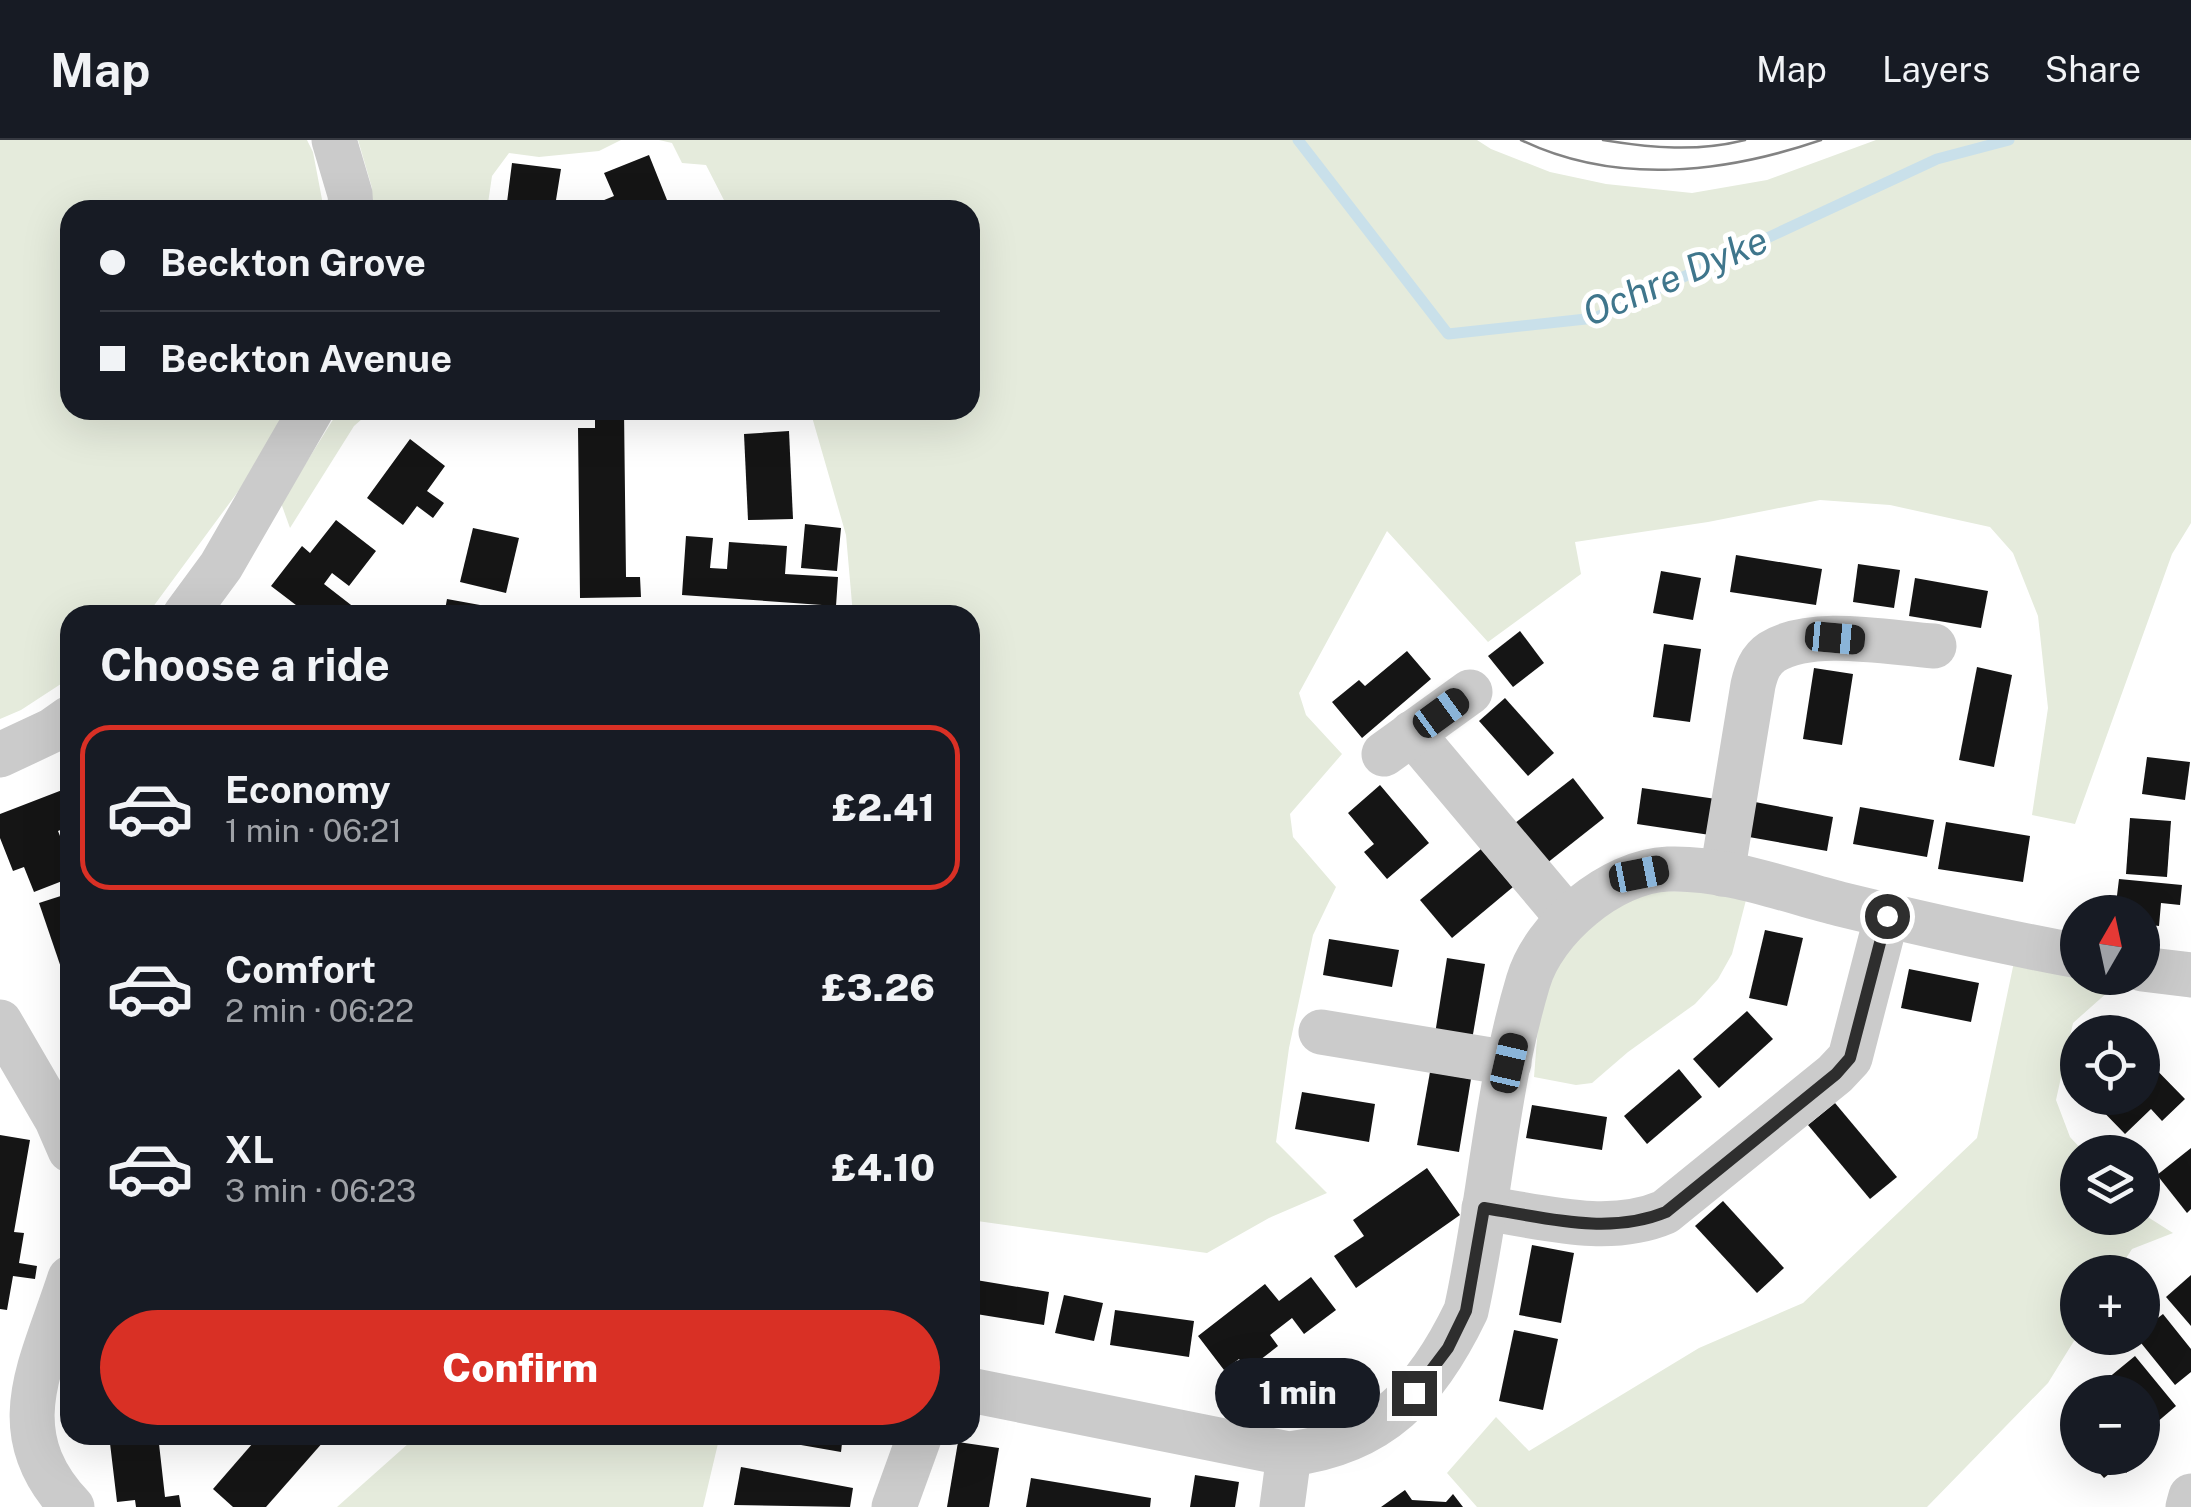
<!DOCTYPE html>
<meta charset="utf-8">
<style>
:root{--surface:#171b24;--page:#20242c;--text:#f1f3f6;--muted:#9ea1a6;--line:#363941;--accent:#d93025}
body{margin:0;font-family:"Public Sans",sans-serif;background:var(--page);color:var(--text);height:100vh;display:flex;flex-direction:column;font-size:38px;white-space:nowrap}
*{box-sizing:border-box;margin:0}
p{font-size:32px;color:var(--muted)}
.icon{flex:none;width:55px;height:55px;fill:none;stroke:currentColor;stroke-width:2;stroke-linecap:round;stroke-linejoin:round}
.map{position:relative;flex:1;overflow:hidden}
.panel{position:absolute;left:60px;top:465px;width:920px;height:840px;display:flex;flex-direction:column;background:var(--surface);border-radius:30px;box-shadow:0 10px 40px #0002}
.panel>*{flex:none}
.hud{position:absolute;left:60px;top:60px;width:920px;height:220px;border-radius:30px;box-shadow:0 10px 40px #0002;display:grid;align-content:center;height:220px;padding:0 40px;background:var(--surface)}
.needle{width:65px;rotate:9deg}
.controls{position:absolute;left:2060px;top:755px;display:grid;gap:20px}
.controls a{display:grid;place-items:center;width:100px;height:100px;border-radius:50%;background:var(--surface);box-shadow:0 10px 40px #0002;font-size:50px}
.end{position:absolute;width:45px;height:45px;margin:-22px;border:12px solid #2e2e2e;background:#fff;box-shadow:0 0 0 5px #fff}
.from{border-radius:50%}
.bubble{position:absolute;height:70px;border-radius:35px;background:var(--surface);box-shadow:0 10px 40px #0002;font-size:32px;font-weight:800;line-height:70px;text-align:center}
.car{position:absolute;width:30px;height:60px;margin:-30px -15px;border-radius:12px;box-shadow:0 0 8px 2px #0007;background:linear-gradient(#222 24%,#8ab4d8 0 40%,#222 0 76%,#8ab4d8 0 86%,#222 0)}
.hud b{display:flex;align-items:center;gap:35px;height:95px;font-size:38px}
.hud b+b{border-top:2px solid var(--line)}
.hud i{width:25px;height:25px;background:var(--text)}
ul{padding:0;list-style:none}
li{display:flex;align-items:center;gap:30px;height:165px;margin:0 20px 15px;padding:0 20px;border:5px solid transparent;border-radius:30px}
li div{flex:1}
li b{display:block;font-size:38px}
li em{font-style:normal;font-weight:800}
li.current{border-color:var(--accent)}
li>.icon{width:90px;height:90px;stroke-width:1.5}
h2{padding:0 40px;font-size:45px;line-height:120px}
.action{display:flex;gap:20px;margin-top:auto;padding:20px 40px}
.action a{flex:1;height:115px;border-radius:60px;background:var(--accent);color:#fff;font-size:40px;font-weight:800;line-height:115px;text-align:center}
header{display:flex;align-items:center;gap:60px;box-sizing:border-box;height:140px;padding:0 50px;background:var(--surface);border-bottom:2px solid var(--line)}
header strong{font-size:48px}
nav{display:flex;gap:55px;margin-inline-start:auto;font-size:35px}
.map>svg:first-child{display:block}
.green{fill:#e5ebdc}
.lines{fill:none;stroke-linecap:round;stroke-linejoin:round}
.stream{stroke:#c9e0ea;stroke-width:11}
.building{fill:#151515}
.minor{stroke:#cbcbcb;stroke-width:45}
.tram{stroke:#838383;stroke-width:2.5}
.route{stroke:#2e2e2e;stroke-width:12}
.labels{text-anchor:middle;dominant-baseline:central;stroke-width:10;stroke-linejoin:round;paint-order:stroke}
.water-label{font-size:38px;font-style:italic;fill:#3f768c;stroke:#fff}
</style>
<header>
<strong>Map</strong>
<nav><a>Map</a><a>Layers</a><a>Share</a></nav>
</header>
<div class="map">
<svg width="2191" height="1367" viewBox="0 0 2191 1367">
<rect width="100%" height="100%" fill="#fff"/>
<g class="green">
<path d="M0,0H307L313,12L324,70H70V270H288L265,315L147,475H70V538L21,570L0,579Z"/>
<path d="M358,0H621L599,11L539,17L509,13L492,36L487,70H372V48Z"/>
<path d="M659,0H1477L1491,9L1550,32L1606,44L1692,53L1767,40L1876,0H2191V383L2172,414L2075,684L2032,675L2048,568L2038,476L2013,413L1990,387L1890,365L1820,360L1708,382L1575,402L1581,434L1488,502L1387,391L1299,553L1306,575L1342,614L1290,674L1293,697L1336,747L1313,795L1289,908L1276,1002L1327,1053L1269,1078L1207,1113L970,1080V475H853L846,395L810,270H970V70H729L706,25L682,23L672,3Z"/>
<path d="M339,270H372L354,286L290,388L281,363Z"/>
<path d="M1665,751L1705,752L1746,760L1732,814L1718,839L1695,864L1628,912L1592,943L1576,945L1534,937L1541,848L1591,780L1630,756Z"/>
<path d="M2014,822L2078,838L2118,843L2073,883L2056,960L2070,997L2084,1012H2078V1078H2142L2143,1074L2173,1093L2132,1109L2117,1132H2078L2077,1196L2048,1243L1927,1367H1477L1447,1333L1496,1277L1529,1311L1699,1208L1803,1163L1977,998Z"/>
<path d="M418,1295H720L703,1367H337Z"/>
</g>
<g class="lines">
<path class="stream" d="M1298,0L1448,194L1595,178L1937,19L2009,0"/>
</g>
<g class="building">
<path d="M649,15L671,70H594L592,65L614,56L604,33Z"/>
<path d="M512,23L561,29L556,60L571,62L570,70H506Z"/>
<path d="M595,270H624L626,437H640L641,457L580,458L578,288H595Z"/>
<path d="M789,291L793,379L748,380L744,294Z"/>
<path d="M410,299L445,326L427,351L444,363L433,378L417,366L403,385L367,358Z"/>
<path d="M336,380L376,411L349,446L332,433L324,444L364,475H309L271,446L302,406L310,413Z"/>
<path d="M805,384L841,388L837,431L801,428Z"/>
<path d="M473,388L519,398L506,453L460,442Z"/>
<path d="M686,396L713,398L710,428L727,429L729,402L787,406L785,434L838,437L836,466L682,455Z"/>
<path d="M1736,415L1822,429L1816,465L1730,452Z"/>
<path d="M1858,424L1900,430L1894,468L1853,462Z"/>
<path d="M1661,431L1701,438L1693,480L1653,473Z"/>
<path d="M1915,438L1988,451L1981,488L1909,476Z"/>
<path d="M447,459L491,467L490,475H444Z"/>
<path d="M1520,491L1544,523L1513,547L1488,516Z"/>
<path d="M1664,504L1701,509L1690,582L1653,577Z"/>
<path d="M1407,511L1431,539L1362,598L1332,562L1359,540L1365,546Z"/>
<path d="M1977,527L2012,535L1994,627L1959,620Z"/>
<path d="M1814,528L1853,534L1842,605L1803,599Z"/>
<path d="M1505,558L1554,613L1528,636L1479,581Z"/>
<path d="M2147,617L2190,622L2185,660L2142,654Z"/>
<path d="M1573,638L1604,678L1542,727L1510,687Z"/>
<path d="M1380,645L1429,703L1387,739L1364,712L1374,704L1348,673Z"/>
<path d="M70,647V686L58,691L64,706L70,704V738L34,752L24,727L13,731L0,698V674Z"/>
<path d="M1642,648L1716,659L1710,695L1637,684Z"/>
<path d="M1755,662L1833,677L1827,711L1749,697Z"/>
<path d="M1860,667L1934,680L1927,717L1853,704Z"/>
<path d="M2130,678L2171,681L2167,737L2126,734Z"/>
<path d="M1946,682L2030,696L2023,742L1938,729Z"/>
<path d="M1481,709L1513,747L1452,798L1420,760Z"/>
<path d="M2119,739L2182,745L2180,765L2161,763L2159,786L2142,784V772H2115Z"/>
<path d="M70,753V850L69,851L39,763Z"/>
<path d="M1765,790L1803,798L1787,866L1749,858Z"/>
<path d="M1329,799L1399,810L1392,847L1323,835Z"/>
<path d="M1447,818L1485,824L1472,900L1435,894Z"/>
<path d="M1909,829L1979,843L1971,882L1901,868Z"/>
<path d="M1747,871L1773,899L1719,948L1693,919Z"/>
<path d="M2142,915L2185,959L2162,981L2151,969L2125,994L2090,958H2142Z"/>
<path d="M1679,929L1702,957L1647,1004L1624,976Z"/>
<path d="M1430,932L1471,939L1459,1012L1417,1005Z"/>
<path d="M1302,952L1375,964L1369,1002L1295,989Z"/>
<path d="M1835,963L1897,1037L1870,1059L1808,985Z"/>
<path d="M1532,965L1607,977L1602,1010L1526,998Z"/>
<path d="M0,995L30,1000L14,1092L24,1093L19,1123L37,1126L35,1139L13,1136L7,1170L0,1169Z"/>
<path d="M2191,1008V1069L2187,1073L2157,1035Z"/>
<path d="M1427,1028L1460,1075L1356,1148L1334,1116L1364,1096L1353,1080Z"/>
<path d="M1723,1061L1784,1128L1757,1153L1695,1086Z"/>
<path d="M1532,1105L1574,1113L1561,1183L1519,1175Z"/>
<path d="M2191,1135V1186L2166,1157Z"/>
<path d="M1311,1137L1336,1170L1304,1194L1292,1178L1270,1195L1278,1206L1247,1230L1239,1219L1224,1230L1198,1196L1265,1144L1279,1161Z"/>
<path d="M970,1139L1049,1152L1044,1185L970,1173Z"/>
<path d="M1064,1155L1103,1163L1094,1201L1055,1193Z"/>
<path d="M1115,1170L1194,1181L1189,1217L1110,1205Z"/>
<path d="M2163,1174L2191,1209V1232L2175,1245L2137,1198H2142V1190Z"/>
<path d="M1514,1190L1558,1199L1543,1270L1499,1261Z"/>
<path d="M2135,1216L2176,1266L2149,1289L2142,1281V1252H2118L2107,1239Z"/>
<path d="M109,1295H158L165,1357L179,1355L181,1367H136L135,1360L117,1362Z"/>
<path d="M260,1295H317L324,1301L266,1367H233L213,1349Z"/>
<path d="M803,1295H843L841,1312L801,1305Z"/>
<path d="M958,1302L999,1308L989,1367H947Z"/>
<path d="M2142,1305L2149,1313L2126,1333L2120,1325L2104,1338L2086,1318H2142Z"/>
<path d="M741,1327L853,1348L850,1367L734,1365Z"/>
<path d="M1195,1335L1239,1342L1235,1367H1190Z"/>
<path d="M1031,1338L1151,1358L1150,1367H1026Z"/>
<path d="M1405,1350L1412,1360L1446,1362L1453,1354L1463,1367H1381Z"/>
</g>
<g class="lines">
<g class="minor">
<path d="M334,0L350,54L351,70"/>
<path d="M185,475L221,426L311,270"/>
<path d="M1412,593L1567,777"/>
<path d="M1384,614L1470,552"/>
<path d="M0,615L53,590L70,578"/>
<path d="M1722,734L1753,545C1756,532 1760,520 1772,512C1812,487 1889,503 1934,506"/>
<path d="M2142,829L2191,835"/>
<path d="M0,882L57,980L70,1010"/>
<path d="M1321,892L1509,923"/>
<path d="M1484,1068C1543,1077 1609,1096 1665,1072L1835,934L1850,918L1887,775"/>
<path d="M70,1138C42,1225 0,1291 72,1367"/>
<path d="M970,1250L1289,1314C1381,1303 1427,1252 1466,1171C1490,1063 1496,949 1528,842C1543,789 1611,731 1668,729C1725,727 1785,750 1840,764C1918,783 1998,801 2078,816"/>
<path d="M894,1367L920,1295"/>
<path d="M1282,1367L1289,1314"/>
<path d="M2188,1367L2191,1356"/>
</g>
<g class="tram">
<path d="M1521,0C1616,46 1725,33 1821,0"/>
<path d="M1603,0C1651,8 1698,12 1745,0"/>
</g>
</g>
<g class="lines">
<path class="route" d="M1414,1253L1448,1208L1466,1171L1484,1068C1543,1077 1608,1096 1666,1072L1836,934L1850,918L1887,776"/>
</g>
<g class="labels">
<g class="water-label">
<text transform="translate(1675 136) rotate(-23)">Ochre Dyke</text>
</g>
</g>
</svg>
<div class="controls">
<a><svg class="needle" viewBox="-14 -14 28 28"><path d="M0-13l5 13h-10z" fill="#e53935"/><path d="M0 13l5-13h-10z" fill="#9ea1a6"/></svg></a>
<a><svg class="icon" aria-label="locate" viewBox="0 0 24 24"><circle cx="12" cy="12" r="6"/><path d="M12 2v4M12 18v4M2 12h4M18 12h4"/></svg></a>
<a><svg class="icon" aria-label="layers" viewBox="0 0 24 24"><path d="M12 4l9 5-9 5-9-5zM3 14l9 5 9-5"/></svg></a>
<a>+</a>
<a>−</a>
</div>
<i class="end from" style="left:1887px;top:776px"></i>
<i class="end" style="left:1414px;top:1253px"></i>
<div class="bubble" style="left:1215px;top:1218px;width:165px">1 min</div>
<i class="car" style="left:1835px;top:498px;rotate:95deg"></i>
<i class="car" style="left:1441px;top:573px;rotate:54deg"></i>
<i class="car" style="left:1639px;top:734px;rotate:79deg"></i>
<i class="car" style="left:1509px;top:923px;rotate:13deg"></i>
<div class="hud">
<b><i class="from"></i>Beckton Grove</b>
<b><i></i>Beckton Avenue</b>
</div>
<section class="panel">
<h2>Choose a ride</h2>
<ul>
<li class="current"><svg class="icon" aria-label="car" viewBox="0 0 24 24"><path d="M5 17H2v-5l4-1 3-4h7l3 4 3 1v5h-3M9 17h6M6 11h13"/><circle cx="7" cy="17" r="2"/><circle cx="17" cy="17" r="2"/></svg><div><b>Economy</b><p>1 min · 06:21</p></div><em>£2.41</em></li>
<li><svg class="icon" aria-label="car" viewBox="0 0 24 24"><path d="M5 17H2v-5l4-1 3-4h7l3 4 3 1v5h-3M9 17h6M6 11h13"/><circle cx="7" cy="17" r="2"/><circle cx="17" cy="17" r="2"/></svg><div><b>Comfort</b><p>2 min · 06:22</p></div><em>£3.26</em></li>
<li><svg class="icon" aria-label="car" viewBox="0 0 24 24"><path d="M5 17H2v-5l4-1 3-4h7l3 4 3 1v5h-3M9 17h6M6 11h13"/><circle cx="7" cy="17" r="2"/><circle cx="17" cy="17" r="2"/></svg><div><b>XL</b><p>3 min · 06:23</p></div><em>£4.10</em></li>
</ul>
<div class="action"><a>Confirm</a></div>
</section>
</div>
